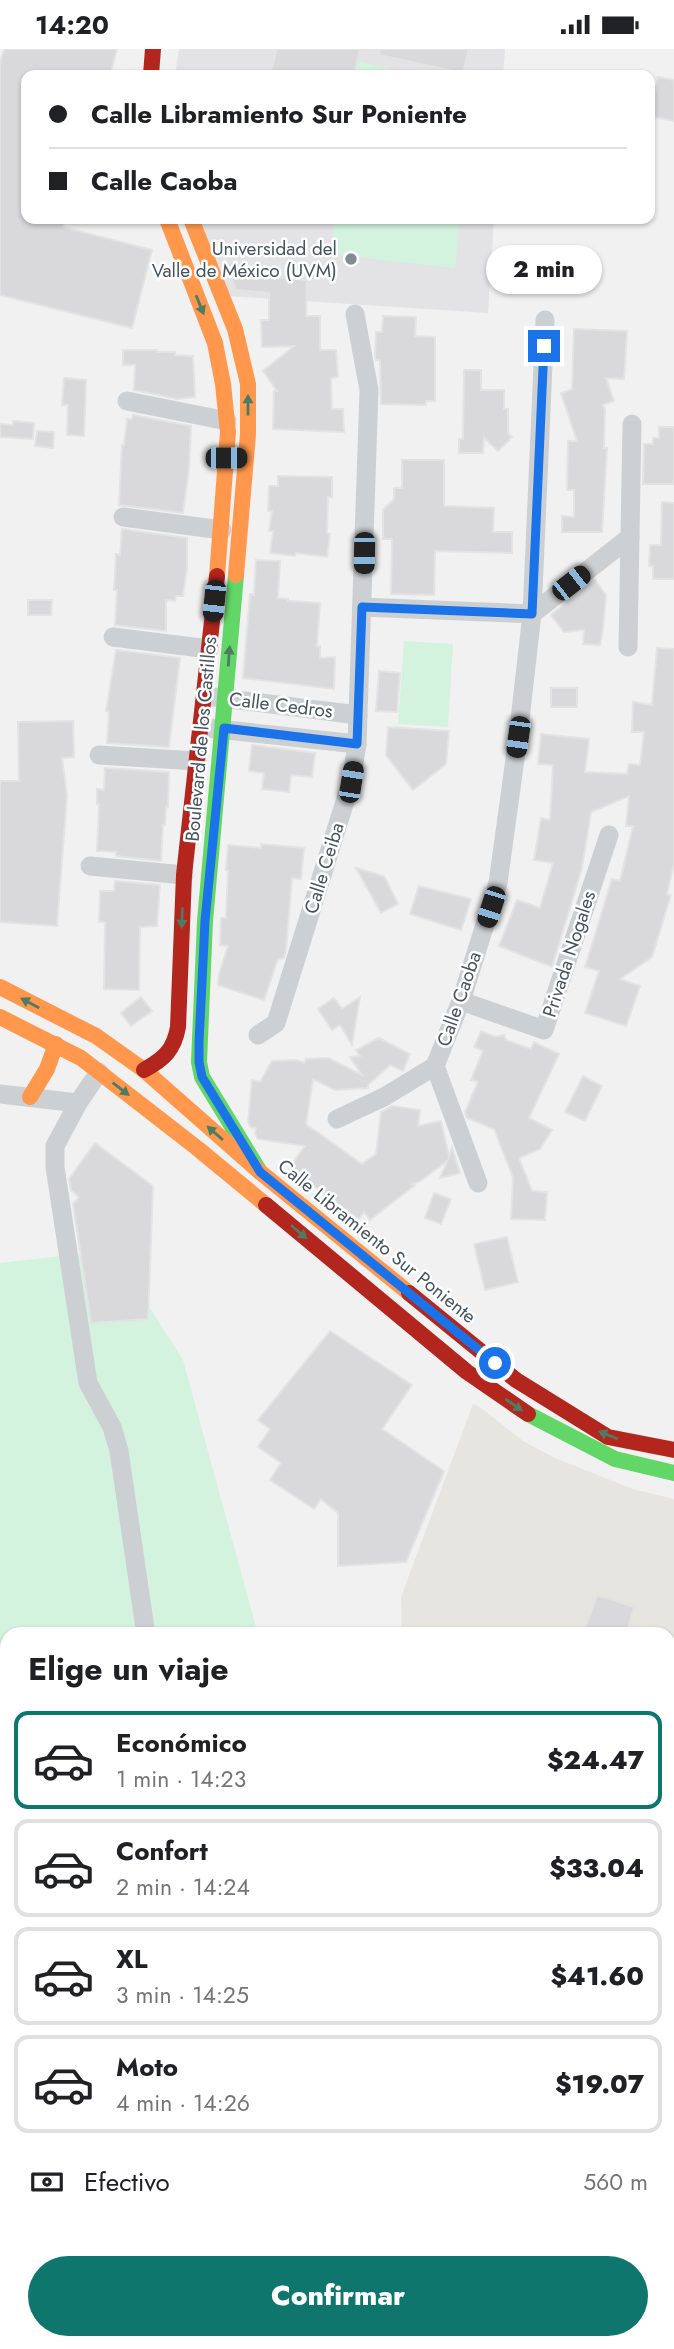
<!DOCTYPE html>
<html lang="es">
<meta charset="utf-8">
<style>
:root{--surface:#fff;--page:#f6f6f6;--text:#202124;--muted:#757577;--line:#e0e0e0;--accent:#0f766e}
body{margin:0;font-family:Jost,sans-serif;background:var(--page);color:var(--text);height:100vh;display:flex;flex-direction:column;font-size:26px;white-space:nowrap}
*{box-sizing:border-box;margin:0}
p{font-size:23px;color:var(--muted)}
.icon{flex:none;width:38px;height:38px;fill:none;stroke:currentColor;stroke-width:2;stroke-linecap:round;stroke-linejoin:round}
.map{position:relative;flex:1;overflow:hidden}
.sheet{position:absolute;left:0px;top:1578px;width:676px;height:723px;display:flex;flex-direction:column;background:var(--surface);border-radius:21px 21px 0 0;box-shadow:0 2px 5px #0004}
.sheet>*{flex:none}
.guide{position:absolute;left:21px;top:21px;width:634px;height:154px;border-radius:14px;box-shadow:0 2px 5px #0004;display:grid;align-content:center;height:154px;padding:0 28px;background:var(--surface)}
.end{position:absolute;width:32px;height:32px;margin:-16px;border:9px solid #1a73e8;background:#fff;box-shadow:0 0 0 4px #fff}
.from{border-radius:50%}
.bubble{position:absolute;height:49px;border-radius:24px;background:var(--surface);box-shadow:0 2px 5px #0004;font-size:23px;font-weight:800;line-height:49px;text-align:center}
.car{position:absolute;width:21px;height:42px;margin:-21px -10px;border-radius:9px;box-shadow:0 0 5px 2px #0007;background:linear-gradient(#222 24%,#8ab4d8 0 40%,#222 0 76%,#8ab4d8 0 86%,#222 0)}
.guide b{display:flex;align-items:center;gap:24px;height:66px;font-size:26px}
.guide b+b{border-top:2px solid var(--line)}
.guide i{width:18px;height:18px;background:var(--text)}
ul{padding:0;list-style:none}
li{display:flex;align-items:center;gap:21px;height:98px;margin:0 14px 10px;padding:0 14px;border:4px solid var(--line);border-radius:14px}
li div{flex:1}
li b{display:block;font-size:26px}
li em{font-style:normal;font-weight:800}
li.active{border-color:var(--accent)}
li>.icon{width:63px;height:63px;stroke-width:1.5}
h2{padding:0 28px;font-size:32px;line-height:84px}
.pay{display:flex;align-items:center;gap:18px;height:77px;padding:0 28px;font-size:26px}
.pay p{margin-inline-start:auto}
.action{display:flex;gap:14px;margin-top:auto;padding:14px 28px}
.action a{flex:1;height:80px;border-radius:42px;background:var(--accent);color:#fff;font-size:28px;font-weight:800;line-height:80px;text-align:center}
.status{display:flex;justify-content:space-between;align-items:center;height:49px;padding:0 35px;background:var(--surface);direction:ltr}
.status svg{height:19px;fill:currentColor}
.map>svg:first-child{display:block}
.commercial{fill:#e7e5df}
.education{fill:#e3e2e4}
.green{fill:#d4f3df}
.building{fill:#d9d9db;stroke:#e3e3e4;stroke-width:2}
.lines{fill:none;stroke-linecap:round;stroke-linejoin:round}
.street{stroke:#cdd0d3;stroke-width:19}
.fast{stroke:#63d668;stroke-width:16}
.slow{stroke:#ff974d;stroke-width:16}
.jam{stroke:#b3261e;stroke-width:16}
.oneway{fill:#4f7b62}
.route{stroke:#1a73e8;stroke-width:9}
.poi-dot{fill:#828b93;stroke:#fff;stroke-width:2.5}
.labels{text-anchor:middle;dominant-baseline:central;stroke-width:5;stroke-linejoin:round;paint-order:stroke}
.poi-label{font-size:19px;fill:#465460;stroke:#fff;text-anchor:end}
.street-label{font-size:19px;fill:#465460;stroke:#fff}
</style>
<div class="status"><b>14:20</b><svg viewBox="0 0 49 12"><path d="M0 12V9h3v3zM5 12V6h3v6zM10 12V3h3v9zM15 12V0h3v12zM26 1h20v11H26zM47 4h2v5h-2z"/></svg></div>
<div class="map">
<svg width="674" height="2300" viewBox="0 0 674 2300">
<rect width="100%" height="100%" fill="#f2f1f1"/>
<path class="commercial" d="M473,1355L480,1358L523,1392L555,1409L633,1440L674,1450V1865L669,1946L668,1586L402,1585L401,1548Z"/>
<g class="education">
<path d="M179,0H505L503,26H175Z"/>
<path d="M194,170H494L488,264L227,247Z"/>
</g>
<g class="green">
<path d="M357,12L418,26H354Z"/>
<path d="M334,170H460L455,219L330,205Z"/>
<path d="M404,592L453,595L448,678L398,675Z"/>
<path d="M113,1201L183,1311L258,1585L7,1586V2294H516V2300H0V1214Z"/>
</g>
<g class="building">
<path d="M4,0H117L110,26H26V170H65L63,178L152,201L132,279L0,246V14Z"/>
<path d="M277,0H360L354,26H270Z"/>
<path d="M380,0H469L463,24L379,6Z"/>
<path d="M658,28L674,31V72L649,67V48L654,49Z"/>
<path d="M226,214L273,218L272,228L307,231L306,267H320V301H336L338,328L331,329L332,360H343L344,383L273,380L274,342H277L263,322L294,297L262,298L261,271H269V244L236,241Z"/>
<path d="M383,267L416,268L415,287L435,288V352H426V356L381,355L380,311H376L375,306L376,283H382Z"/>
<path d="M574,280L627,282L624,330L606,329L614,352L603,356L605,361L604,399H607L602,483H562V467L574,468V441H567L568,392H577L561,344L572,340Z"/>
<path d="M123,301H157V303H175V306L193,307L195,348L177,350L134,341L135,316H123Z"/>
<path d="M464,321H481V341H504V360H508V384L512,388L498,402L484,389L483,404H459V390H463Z"/>
<path d="M64,329L86,331L84,387L67,386L68,356H62Z"/>
<path d="M133,366L191,377L189,421L183,464L119,456L122,396H124L127,370H132Z"/>
<path d="M13,372L34,374L33,390L0,388V375L13,376Z"/>
<path d="M659,378H674V435H643L644,395H653V389H659Z"/>
<path d="M37,382L54,383L53,399L35,397Z"/>
<path d="M402,411H444V457L494,459L493,483H512V504L435,502L434,546L391,545L392,490H383V461L394,450V439H402Z"/>
<path d="M278,427L332,428V448H328L327,484L330,485L327,508L296,504L295,507L270,504L273,482H269L272,462H268L269,437H278Z"/>
<path d="M662,453L674,454V530H653V517H649L650,496H661Z"/>
<path d="M122,480L187,489V519L183,547H176L175,552L166,551V582L115,576L117,541H114L115,525L116,505L120,506Z"/>
<path d="M256,511L280,512L278,549L288,550V552L320,554L317,597H320V609L335,608L334,640L243,629L250,545L254,546Z"/>
<path d="M595,531L606,546L603,580L600,596L583,595L584,581L564,583L551,566Z"/>
<path d="M28,551H52L51,566H28Z"/>
<path d="M657,599L674,600V815L667,845L671,846L652,908L620,930L640,937L626,977L585,964L599,922L585,918L612,830L620,832L633,777H626L629,747L591,763L582,819L552,918L499,897L517,851L540,859L553,814L534,811L541,769L550,771L553,716L538,715L541,685L589,690L585,723L627,725L629,715L640,716L644,683H632L633,653L652,656Z"/>
<path d="M116,601L180,609L169,698L107,694L109,663L106,662Z"/>
<path d="M379,622L400,624L397,663L376,662Z"/>
<rect x="551" y="639" width="26" height="19"/>
<path d="M73,672L74,708L62,709L67,746L57,877L0,873V732H19L18,673Z"/>
<path d="M388,678L449,682L446,715L413,741L386,706Z"/>
<path d="M252,696L315,704L312,728L291,726L289,743L262,740L264,724L249,722Z"/>
<path d="M105,719L169,723L168,758H166L165,776H163L161,812L116,807V803L97,802L99,755H97V740L104,741Z"/>
<path d="M261,795L304,799L301,830L292,829L286,901L284,909L278,910L264,951L218,936L219,925L228,897L220,896L221,869H226L228,821H226L228,796L261,799Z"/>
<path d="M356,819L384,827L398,855L381,864Z"/>
<path d="M115,832L160,836L157,877L140,878L139,941L104,940L105,873H99L100,842H114Z"/>
<path d="M419,837L471,850L461,881L410,865Z"/>
<path d="M141,948L152,962L131,977L121,964Z"/>
<path d="M360,948L352,996L340,976L332,981L318,960L334,949L342,960Z"/>
<path d="M481,982L495,988L504,986L506,991L531,1000L534,993L559,1005L529,1069L552,1081L540,1100L519,1109L532,1142L547,1143L545,1171L511,1170L513,1128L494,1080L467,1069L465,1063L478,1033L471,1031L483,1002L474,998Z"/>
<path d="M379,989L410,1005L403,1022L390,1016L368,1036V1039L335,1041L313,1030L306,1075L362,1115L376,1105L381,1063L392,1057L420,1061L418,1077L441,1072L449,1107L452,1098L460,1124L440,1129L447,1112L419,1133L411,1135L415,1136L370,1171L364,1163L359,1170L289,1119L305,1097L258,1090L255,1085L256,1079L251,1078L248,1073L252,1031L260,1033L272,1012L297,1011L304,1014L306,1010L328,1009L362,1026L350,1008L360,1007L356,1001Z"/>
<path d="M583,1027L602,1037L585,1072L565,1063Z"/>
<path d="M95,1094L153,1137L148,1270L91,1274L73,1155L79,1148L71,1141L69,1130Z"/>
<path d="M434,1144L451,1150L441,1175L425,1169Z"/>
<path d="M507,1188L518,1233L485,1241L474,1195Z"/>
<path d="M330,1282L412,1336L382,1380L444,1422L406,1513L338,1517V1464L321,1450L314,1460L270,1431L281,1414L258,1398L270,1380L258,1371Z"/>
<path d="M597,1546L634,1558L626,1586H583Z"/>
</g>
<g class="lines">
<g class="street">
<path d="M127,352L227,372"/>
<path d="M123,468L222,481"/>
<path d="M362,558L532,565L630,488"/>
<path d="M113,588L209,600"/>
<path d="M628,598L632,375"/>
<path d="M214,648L358,666"/>
<path d="M208,679L357,695"/>
<path d="M99,706L197,712"/>
<path d="M90,817L184,826"/>
<path d="M461,952L544,981L609,786"/>
<path d="M258,986L276,974L351,733L357,695L369,341L355,265"/>
<path d="M435,1017L478,1134"/>
<path d="M99,1023L78,1054L55,1097V1118L88,1334L112,1378L119,1402L146,1586"/>
<path d="M0,1045L78,1054"/>
<path d="M337,1070L384,1048L435,1017L461,952L498,834L518,688L532,565L545,271"/>
<path d="M668,2207L674,2181"/>
<path d="M209,2294L210,2300"/>
<path d="M649,2300L651,2294"/>
</g>
<g class="fast">
<path d="M236,526L205,872L199,1013L202,1028L260,1123"/>
<path d="M528,1365L615,1410L674,1424"/>
</g>
<g class="slow">
<path d="M167,170L215,294L223,335L228,383L217,527"/>
<path d="M191,170L235,280L248,335V385L236,526"/>
<path d="M0,938L96,987L144,1021L260,1123L409,1244"/>
<path d="M0,968L81,1009L197,1099L266,1156"/>
<path d="M30,1048L47,1020L56,995"/>
</g>
<g class="jam">
<path d="M151,26L153,0"/>
<path d="M144,1021C164,1010 174,1001 178,978L184,826L217,527"/>
<path d="M266,1156L467,1323L528,1365"/>
<path d="M409,1244L516,1331L608,1388L674,1401"/>
</g>
</g>
<defs><path id="oneway-solid" d="M-6-.8H1V-3.2L6.5 0L1 3.2V.8H-6Z" transform="scale(1.75)"/></defs>
<g class="oneway">
<use href="#oneway-solid" transform="translate(200 256) rotate(68)"/>
<use href="#oneway-solid" transform="translate(248 356) rotate(-90)"/>
<use href="#oneway-solid" transform="translate(229 607) rotate(-86)"/>
<use href="#oneway-solid" transform="translate(182 869) rotate(92)"/>
<use href="#oneway-solid" transform="translate(30 954) rotate(-152)"/>
<use href="#oneway-solid" transform="translate(121 1040) rotate(38)"/>
<use href="#oneway-solid" transform="translate(215 1084) rotate(-139)"/>
<use href="#oneway-solid" transform="translate(299 1183) rotate(40)"/>
<use href="#oneway-solid" transform="translate(514 1356) rotate(35)"/>
<use href="#oneway-solid" transform="translate(608 1386) rotate(-158)"/>
</g>
<g class="lines">
<path class="route" d="M495,1314L260,1123L202,1028L199,1013V993L205,872L224,679L357,695L362,558L532,565L544,297"/>
</g>
<circle class="poi-dot" cx="351" cy="210" r="7"/>
<g class="labels">
<g class="poi-label">
<text x="337" y="199">Universidad del<tspan x="337" dy="22">Valle de México (UVM)</tspan></text>
</g>
<g class="street-label">
<text transform="translate(281 656) rotate(7)">Calle Cedros</text>
<text transform="translate(201 690) rotate(-85)">Boulevard de los Castillos</text>
<text transform="translate(324 819) rotate(-73)">Calle Ceiba</text>
<text transform="translate(569 905) rotate(-72)">Privada Nogales</text>
<text transform="translate(459 950) rotate(-71)">Calle Caoba</text>
<text transform="translate(377 1192) rotate(39)">Calle Libramiento Sur Poniente</text>
</g>
</g>
</svg>
<i class="end from" style="left:495px;top:1314px"></i>
<i class="end" style="left:544px;top:297px"></i>
<div class="bubble" style="left:486px;top:196px;width:116px">2 min</div>
<i class="car" style="left:226px;top:409px;rotate:90deg"></i>
<i class="car" style="left:364px;top:504px;rotate:181deg"></i>
<i class="car" style="left:571px;top:534px;rotate:52deg"></i>
<i class="car" style="left:214px;top:552px;rotate:186deg"></i>
<i class="car" style="left:518px;top:688px;rotate:188deg"></i>
<i class="car" style="left:351px;top:733px;rotate:9deg"></i>
<i class="car" style="left:491px;top:858px;rotate:198deg"></i>
<div class="guide">
<b><i class="from"></i>Calle Libramiento Sur Poniente</b>
<b><i></i>Calle Caoba</b>
</div>
<section class="sheet">
<h2>Elige un viaje</h2>
<ul>
<li class="active"><svg class="icon" aria-label="car" viewBox="0 0 24 24"><path d="M5 17H2v-5l4-1 3-4h7l3 4 3 1v5h-3M9 17h6M6 11h13"/><circle cx="7" cy="17" r="2"/><circle cx="17" cy="17" r="2"/></svg><div><b>Económico</b><p>1 min · 14:23</p></div><em>$24.47</em></li>
<li><svg class="icon" aria-label="car" viewBox="0 0 24 24"><path d="M5 17H2v-5l4-1 3-4h7l3 4 3 1v5h-3M9 17h6M6 11h13"/><circle cx="7" cy="17" r="2"/><circle cx="17" cy="17" r="2"/></svg><div><b>Confort</b><p>2 min · 14:24</p></div><em>$33.04</em></li>
<li><svg class="icon" aria-label="car" viewBox="0 0 24 24"><path d="M5 17H2v-5l4-1 3-4h7l3 4 3 1v5h-3M9 17h6M6 11h13"/><circle cx="7" cy="17" r="2"/><circle cx="17" cy="17" r="2"/></svg><div><b>XL</b><p>3 min · 14:25</p></div><em>$41.60</em></li>
<li><svg class="icon" aria-label="car" viewBox="0 0 24 24"><path d="M5 17H2v-5l4-1 3-4h7l3 4 3 1v5h-3M9 17h6M6 11h13"/><circle cx="7" cy="17" r="2"/><circle cx="17" cy="17" r="2"/></svg><div><b>Moto</b><p>4 min · 14:26</p></div><em>$19.07</em></li>
</ul>
<div class="pay"><svg class="icon" aria-label="cash" viewBox="0 0 24 24"><path d="M3 7h18v10H3z"/><circle cx="12" cy="12" r="2"/></svg>Efectivo<p>560 m</p></div>
<div class="action"><a>Confirmar</a></div>
</section>
</div>
